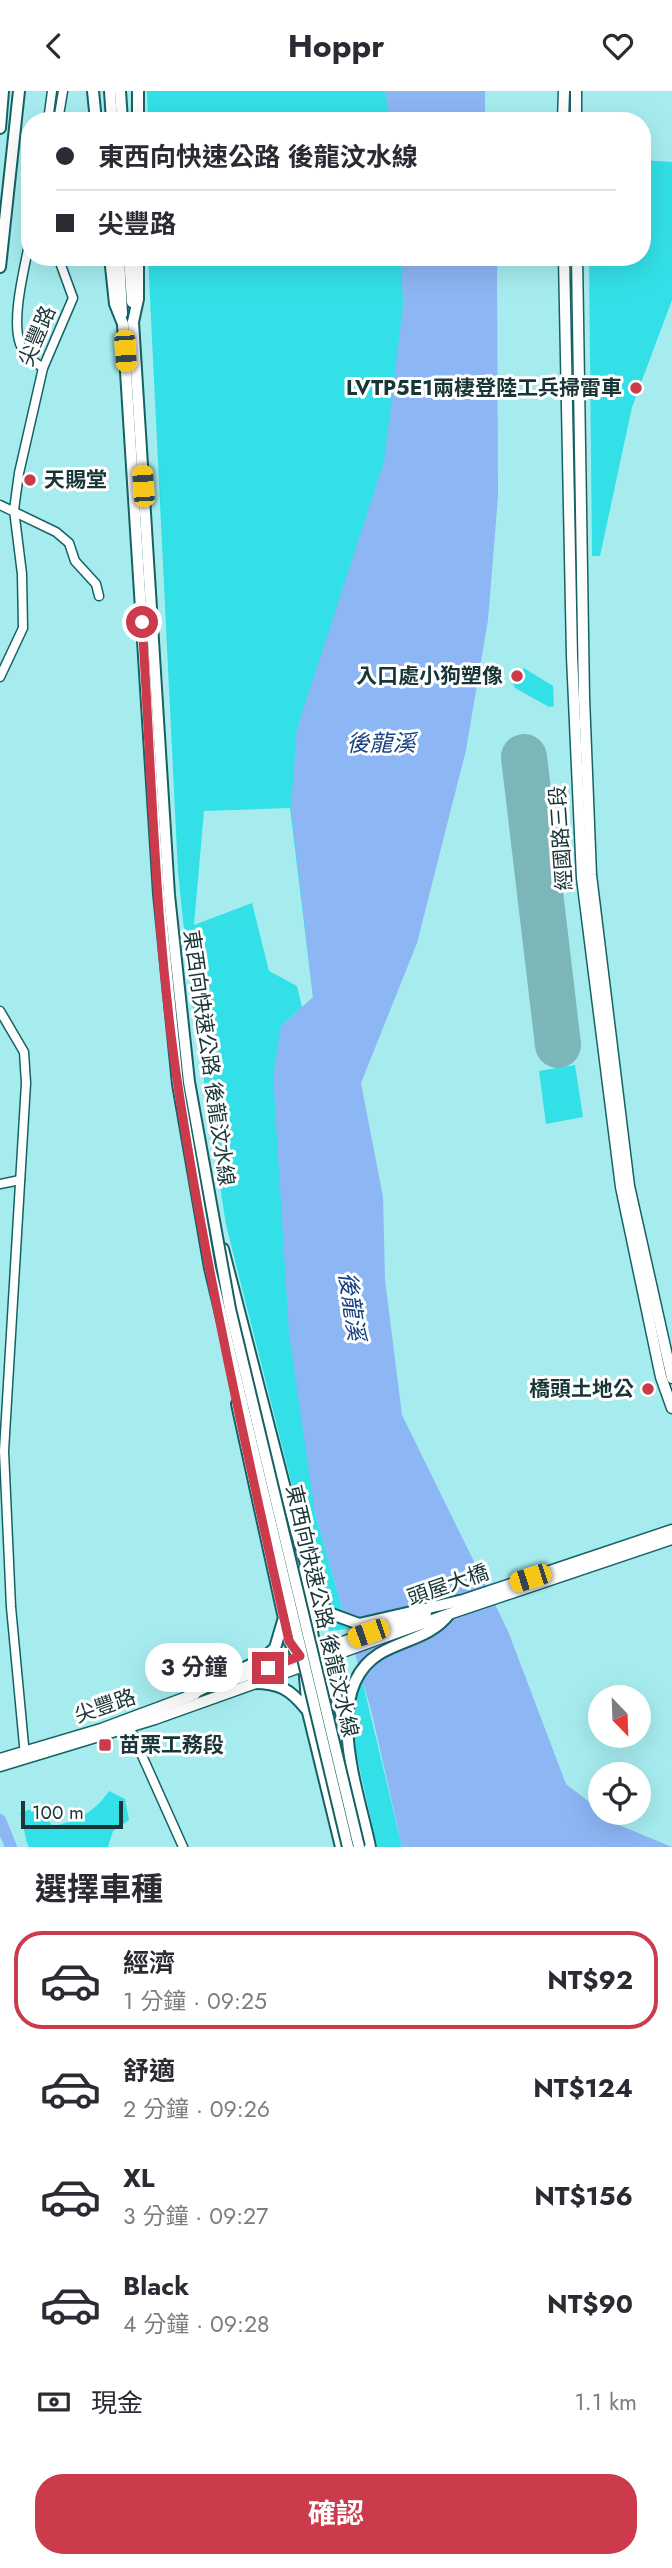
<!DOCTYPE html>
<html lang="zh-TW">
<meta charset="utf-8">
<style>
:root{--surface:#fff;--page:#f2f2f3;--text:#2b2b33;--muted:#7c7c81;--line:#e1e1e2;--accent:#cb3b4b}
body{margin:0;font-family:Jost,"Noto Sans TC",sans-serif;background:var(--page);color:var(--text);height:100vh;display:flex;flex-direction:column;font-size:26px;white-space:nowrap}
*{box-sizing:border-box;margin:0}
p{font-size:23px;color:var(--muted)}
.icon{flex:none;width:38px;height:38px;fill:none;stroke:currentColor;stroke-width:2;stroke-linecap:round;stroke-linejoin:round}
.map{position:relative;height:1756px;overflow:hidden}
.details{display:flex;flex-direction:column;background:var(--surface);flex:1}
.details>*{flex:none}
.hud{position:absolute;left:21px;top:21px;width:630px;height:154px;border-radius:28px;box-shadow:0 7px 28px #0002;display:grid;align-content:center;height:154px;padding:0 35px;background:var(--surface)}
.needle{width:46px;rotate:157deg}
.tools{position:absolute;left:588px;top:1594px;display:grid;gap:14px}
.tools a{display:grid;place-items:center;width:63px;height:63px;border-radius:50%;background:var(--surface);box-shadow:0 7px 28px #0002;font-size:35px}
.scale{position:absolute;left:21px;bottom:18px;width:102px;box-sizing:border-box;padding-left:7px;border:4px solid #183537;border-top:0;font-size:19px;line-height:24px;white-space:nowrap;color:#183537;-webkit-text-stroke:5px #fff;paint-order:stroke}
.end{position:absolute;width:32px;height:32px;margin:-16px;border:9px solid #cb3b4b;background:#fff;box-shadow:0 0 0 4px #fff}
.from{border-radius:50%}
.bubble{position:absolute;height:49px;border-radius:24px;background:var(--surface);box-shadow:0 7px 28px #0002;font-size:23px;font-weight:700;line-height:49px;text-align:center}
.car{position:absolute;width:21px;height:42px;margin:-21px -10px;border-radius:9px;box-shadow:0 0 5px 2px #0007;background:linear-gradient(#f5c518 24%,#345 0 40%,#f5c518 0 76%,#345 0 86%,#f5c518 0)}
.hud b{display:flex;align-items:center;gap:24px;height:66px;font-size:26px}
.hud b+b{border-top:2px solid var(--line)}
.hud i{width:18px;height:18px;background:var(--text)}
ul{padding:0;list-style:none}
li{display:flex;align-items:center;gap:21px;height:98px;margin:0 14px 10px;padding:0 21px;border:4px solid transparent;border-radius:28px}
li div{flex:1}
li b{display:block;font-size:26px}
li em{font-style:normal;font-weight:700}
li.on{border-color:var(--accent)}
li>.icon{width:63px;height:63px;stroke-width:1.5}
h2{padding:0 35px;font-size:32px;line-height:84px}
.pay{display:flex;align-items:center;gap:18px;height:77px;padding:0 35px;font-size:26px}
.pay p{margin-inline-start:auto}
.primary-button{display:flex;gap:14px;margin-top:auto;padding:14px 35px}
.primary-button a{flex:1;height:80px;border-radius:28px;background:var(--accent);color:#fff;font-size:28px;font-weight:700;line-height:80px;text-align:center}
header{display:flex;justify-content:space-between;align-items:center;height:91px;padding:0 35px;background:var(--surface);font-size:32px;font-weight:700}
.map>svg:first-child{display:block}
.green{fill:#33e0e7}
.water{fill:#8db6f5}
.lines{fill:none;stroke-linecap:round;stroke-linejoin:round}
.river{stroke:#8db6f5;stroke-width:12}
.runway{stroke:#7cb6b8;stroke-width:46}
.minor-casing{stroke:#156265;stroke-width:11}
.major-casing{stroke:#156265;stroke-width:13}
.highway-casing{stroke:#156265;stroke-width:14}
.minor{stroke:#fff;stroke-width:8}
.major{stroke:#fff;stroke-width:10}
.highway{stroke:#fff;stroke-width:10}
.highway-bridge-casing{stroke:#156265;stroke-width:14;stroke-linecap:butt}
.highway-bridge{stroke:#fff;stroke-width:10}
.route{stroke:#cb3b4b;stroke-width:9}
.poi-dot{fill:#cb3b4b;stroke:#fff;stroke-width:2.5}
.labels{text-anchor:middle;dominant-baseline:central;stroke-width:6;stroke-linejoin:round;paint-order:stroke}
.street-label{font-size:21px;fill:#183537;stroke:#fff}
.poi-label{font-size:21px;font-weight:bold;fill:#183537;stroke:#fff;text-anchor:end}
.water-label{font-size:23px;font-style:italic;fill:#164182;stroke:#fff}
</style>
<header><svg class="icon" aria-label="back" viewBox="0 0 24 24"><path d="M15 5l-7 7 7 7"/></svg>Hoppr<svg class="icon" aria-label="heart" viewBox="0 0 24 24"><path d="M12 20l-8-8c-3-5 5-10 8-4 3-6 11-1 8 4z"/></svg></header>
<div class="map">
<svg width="672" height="1756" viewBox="0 0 672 1756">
<rect width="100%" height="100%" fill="#a6ecef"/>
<g class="green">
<path d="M147,0H399L419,30H148Z"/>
<path d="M642,69L672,71V209L632,316L600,465H592L589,166H642Z"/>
<path d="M148,166H448L313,906L290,717L204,720L194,834L252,812L269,880L297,895L302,916L281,935L315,1421L348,1538L329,1540L226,1134L191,904L178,782Z"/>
<path d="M524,577L553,595L554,615L549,616L515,597L513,593Z"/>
<path d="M575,974L583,1026L546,1033L539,980Z"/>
<path d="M362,1588L402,1756H377L352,1643L354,1601Z"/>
<path d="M109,1700L125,1708L129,1729L113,1740L108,1756H29L27,1752L20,1721L42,1716L52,1735C76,1731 95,1721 109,1700Z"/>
</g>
<g class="water">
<path d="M385,0H485V30H390Z"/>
<path d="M401,166H497L498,405L488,529L466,659L417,852L361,992L383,1106L385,1189L402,1324L508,1540L566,1693L619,1734L672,1756H402L372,1623L315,1421L289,1243L273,985L281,935L313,906L291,717L297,637L384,371L403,215Z"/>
</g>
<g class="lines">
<path class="river" d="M0,1729L11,1756"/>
<path class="runway" d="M524,666L558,954"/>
<g class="minor-casing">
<g id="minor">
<path d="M48,30L52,0"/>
<path d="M58,30L63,0"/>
<path d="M30,148C25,176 11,226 20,253C24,263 34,271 43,277"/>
<path d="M0,414L56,441L69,452L75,470L96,493L99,505"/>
<path d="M0,586L23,537L22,483L14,419L19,382L43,277L73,207L58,166"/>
<path d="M0,920L24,961L26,992L4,1360L11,1516L25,1665"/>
<path d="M0,1093L20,1089"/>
<path d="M127,1631L183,1756"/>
</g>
</g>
<g class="major-casing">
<g id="major">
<path d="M576,0V30"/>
<path d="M563,30L564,0"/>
<path d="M564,166L572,565L582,787L621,1096L661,1286L672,1317"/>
<path d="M577,166L584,607L591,784L629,1095L672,1287"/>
<path d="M454,1512L672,1439"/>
<path d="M216,1595L426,1522"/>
<path d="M0,1668L101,1638L195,1603"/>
<path d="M0,1675L155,1628L449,1523L672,1448"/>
</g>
</g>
<g class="highway-casing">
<g id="highway">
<path d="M93,0L96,30"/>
<path d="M110,0L112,30"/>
<path d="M120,0L122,30"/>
<path d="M138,0V30"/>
<path d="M0,37L3,0"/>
<path d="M110,166L115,213L123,233"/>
<path d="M119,166L122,223"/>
<path d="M129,166L132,211"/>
<path d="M0,176L19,0"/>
<path d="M133,231L138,208V166"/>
<path d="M223,1158L296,1440L315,1502L321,1512L329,1522L359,1533L459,1510"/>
<path d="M237,1313L289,1550L304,1574L308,1621L341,1756"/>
<path d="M303,1480L313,1547"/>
<path d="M317,1570L336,1605L344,1632"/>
<path d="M254,1592C279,1592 290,1598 306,1618"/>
<path d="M188,1605L264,1567L275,1557L283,1530"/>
<path d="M370,1756C359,1701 320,1600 379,1563C402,1549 432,1546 449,1523"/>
</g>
</g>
<use href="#minor" class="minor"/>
<use href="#major" class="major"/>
<use href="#highway" class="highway"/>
<g class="highway-bridge-casing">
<g id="highway-bridge">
<path d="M133,231L169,804L189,991L230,1218L359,1756"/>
<path d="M123,233L159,803L178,993L210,1177L348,1756"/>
</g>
</g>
<use href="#highway-bridge" class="highway-bridge"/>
</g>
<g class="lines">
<path class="route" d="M142,531C152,686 155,842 178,995C206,1182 248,1366 289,1550L300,1565L268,1577"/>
</g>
<g class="poi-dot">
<circle cx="636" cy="297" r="7"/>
<circle cx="30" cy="389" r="7"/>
<circle cx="517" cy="585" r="7"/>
<circle cx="648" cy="1298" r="7"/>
<rect x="98" y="1647" width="14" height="14" rx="3.5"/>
</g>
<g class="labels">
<g class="street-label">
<text transform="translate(37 245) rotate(-67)">尖豐路</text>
<text transform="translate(561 747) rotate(-94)">經國路三段</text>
<text transform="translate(209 967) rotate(82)">東西向快速公路 後龍汶水線</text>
<text transform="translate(448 1494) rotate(-19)">頭屋大橋</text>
<text transform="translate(322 1520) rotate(77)">東西向快速公路 後龍汶水線</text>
<text transform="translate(105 1615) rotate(-19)">尖豐路</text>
</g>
<g class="poi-label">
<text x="622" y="297">LVTP5E1兩棲登陸工兵掃雷車</text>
<text x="44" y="389" text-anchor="start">天賜堂</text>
<text x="503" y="585">入口處小狗塑像</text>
<text x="634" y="1298">橋頭土地公</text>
<text x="119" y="1654" text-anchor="start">苗栗工務段</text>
</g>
<g class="water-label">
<text x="381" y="652">後龍溪</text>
<text transform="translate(352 1215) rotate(82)">後龍溪</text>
</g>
</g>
</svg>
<div class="tools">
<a><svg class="needle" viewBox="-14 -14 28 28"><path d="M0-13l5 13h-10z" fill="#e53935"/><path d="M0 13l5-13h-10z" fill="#7c7c81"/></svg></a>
<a><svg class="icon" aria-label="locate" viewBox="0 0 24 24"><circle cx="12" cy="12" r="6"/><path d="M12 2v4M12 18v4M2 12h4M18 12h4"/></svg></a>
</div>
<div class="scale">100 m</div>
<i class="end from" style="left:142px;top:531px"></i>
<i class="end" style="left:268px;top:1577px"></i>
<div class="bubble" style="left:145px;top:1552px;width:98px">3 分鐘</div>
<i class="car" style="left:125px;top:260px;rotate:176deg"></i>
<i class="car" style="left:143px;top:395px;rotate:356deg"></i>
<i class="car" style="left:530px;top:1487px;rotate:252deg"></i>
<i class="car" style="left:368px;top:1542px;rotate:251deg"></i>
<div class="hud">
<b><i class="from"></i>東西向快速公路 後龍汶水線</b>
<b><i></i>尖豐路</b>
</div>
</div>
<section class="details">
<h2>選擇車種</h2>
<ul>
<li class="on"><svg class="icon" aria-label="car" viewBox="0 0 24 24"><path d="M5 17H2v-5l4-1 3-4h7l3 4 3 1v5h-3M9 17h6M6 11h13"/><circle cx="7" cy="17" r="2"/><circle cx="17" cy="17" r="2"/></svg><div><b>經濟</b><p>1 分鐘 · 09:25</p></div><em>NT$92</em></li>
<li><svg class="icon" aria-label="car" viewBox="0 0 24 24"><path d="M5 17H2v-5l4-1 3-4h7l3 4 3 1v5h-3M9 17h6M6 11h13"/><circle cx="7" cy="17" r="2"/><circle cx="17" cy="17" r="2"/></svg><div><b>舒適</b><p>2 分鐘 · 09:26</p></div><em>NT$124</em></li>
<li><svg class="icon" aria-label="car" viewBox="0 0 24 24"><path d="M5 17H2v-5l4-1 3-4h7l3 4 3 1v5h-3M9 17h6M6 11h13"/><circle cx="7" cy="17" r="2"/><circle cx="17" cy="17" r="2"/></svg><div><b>XL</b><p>3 分鐘 · 09:27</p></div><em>NT$156</em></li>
<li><svg class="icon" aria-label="car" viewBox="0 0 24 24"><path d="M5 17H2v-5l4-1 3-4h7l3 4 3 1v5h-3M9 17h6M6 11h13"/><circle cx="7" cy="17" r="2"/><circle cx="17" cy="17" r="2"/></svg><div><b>Black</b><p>4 分鐘 · 09:28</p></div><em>NT$90</em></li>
</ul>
<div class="pay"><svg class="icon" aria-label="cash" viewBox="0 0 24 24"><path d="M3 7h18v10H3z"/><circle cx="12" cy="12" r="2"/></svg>現金<p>1.1 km</p></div>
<div class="primary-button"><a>確認</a></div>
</section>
